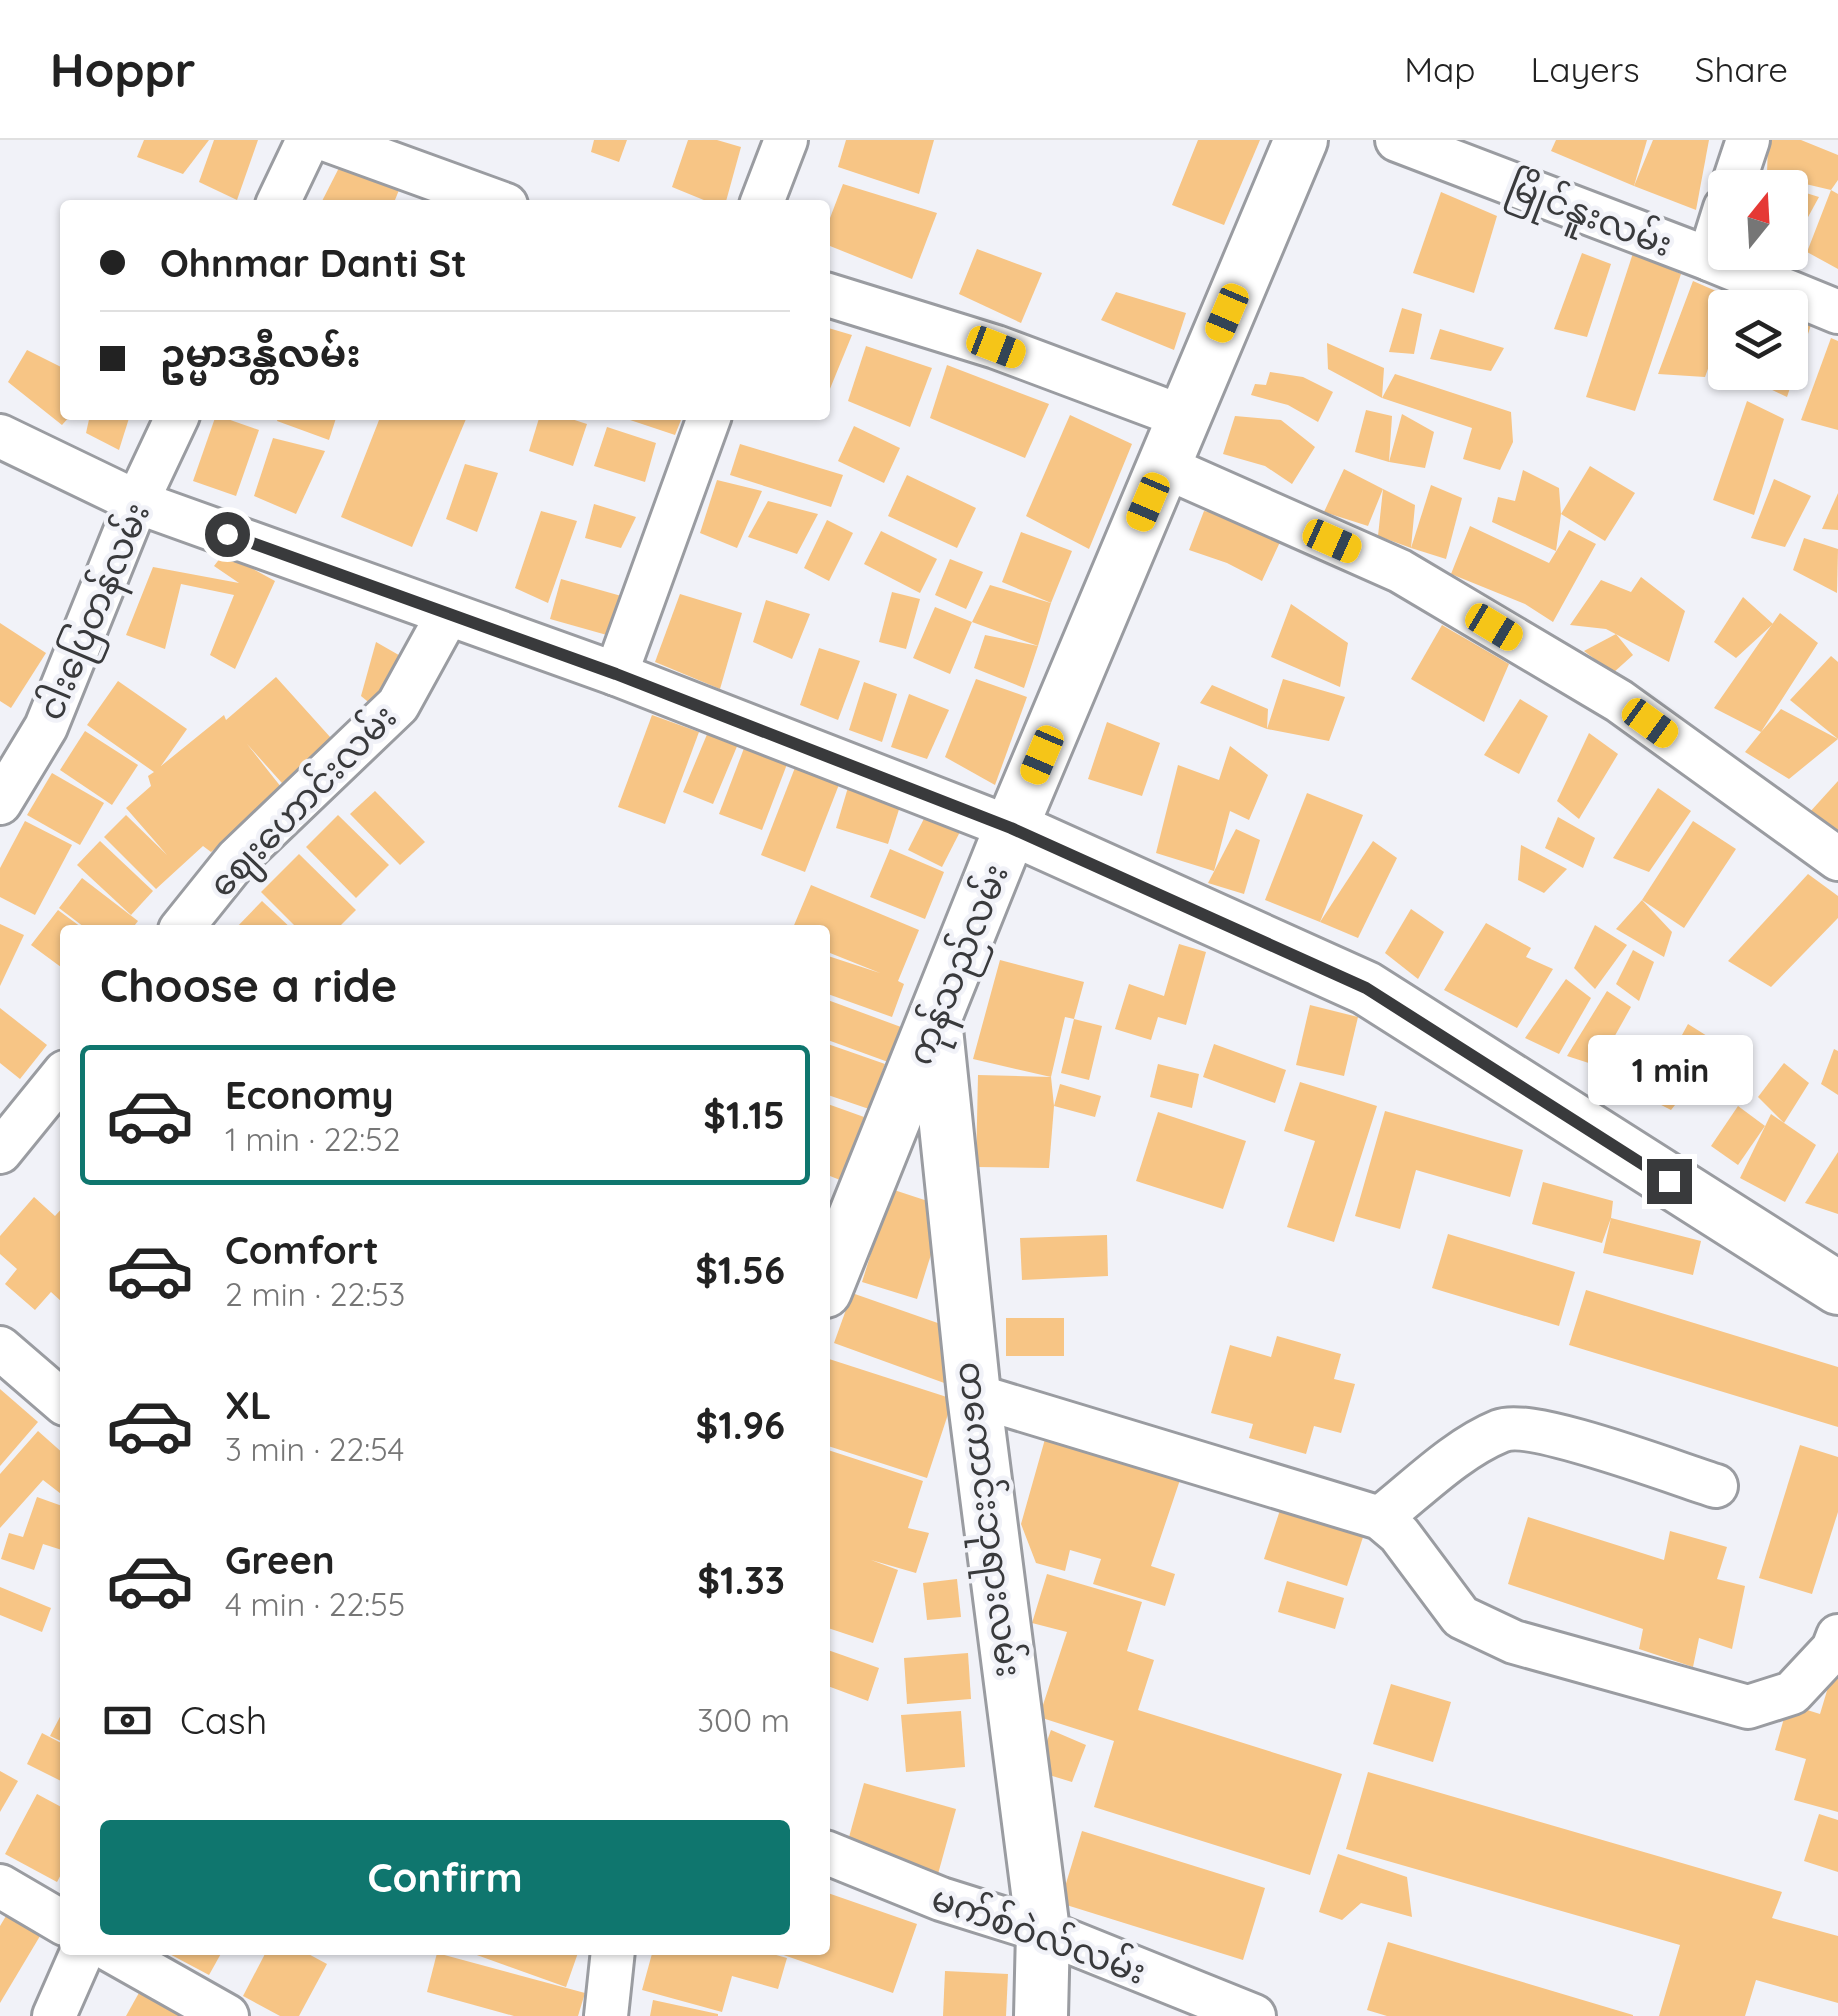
<!DOCTYPE html>
<meta charset="utf-8">
<style>
:root{--surface:#fff;--page:#f6f6f6;--text:#222;--muted:#767676;--line:#e0e0e0;--accent:#0f766e}
body{margin:0;font-family:Quicksand,"Noto Sans Myanmar",sans-serif;background:var(--page);color:var(--text);height:100vh;display:flex;flex-direction:column;font-size:38px;white-space:nowrap}
*{box-sizing:border-box;margin:0}
p{font-size:32px;color:var(--muted)}
.icon{flex:none;width:55px;height:55px;fill:none;stroke:currentColor;stroke-width:2;stroke-linecap:round;stroke-linejoin:round}
.map{position:relative;flex:1;overflow:hidden}
.panel{position:absolute;left:60px;top:785px;width:770px;height:1030px;display:flex;flex-direction:column;background:var(--surface);border-radius:10px;box-shadow:0 2px 8px #0004}
.panel>*{flex:none}
.banner{position:absolute;left:60px;top:60px;width:770px;height:220px;border-radius:10px;box-shadow:0 2px 8px #0004;display:grid;align-content:center;height:220px;padding:0 40px;background:var(--surface)}
.needle{width:65px;rotate:18deg}
.tools{position:absolute;left:1708px;top:30px;display:grid;gap:20px}
.tools a{display:grid;place-items:center;width:100px;height:100px;border-radius:10px;background:var(--surface);box-shadow:0 2px 8px #0004;font-size:50px}
.end{position:absolute;width:45px;height:45px;margin:-22px;border:12px solid #393a3c;background:#fff;box-shadow:0 0 0 5px #fff}
.from{border-radius:50%}
.bubble{position:absolute;height:70px;border-radius:10px;background:var(--surface);box-shadow:0 2px 8px #0004;font-size:32px;font-weight:700;line-height:70px;text-align:center}
.car{position:absolute;width:30px;height:60px;margin:-30px -15px;border-radius:12px;box-shadow:0 0 8px 2px #0007;background:linear-gradient(#f5c518 24%,#345 0 40%,#f5c518 0 76%,#345 0 86%,#f5c518 0)}
.banner b{display:flex;align-items:center;gap:35px;height:95px;font-size:38px}
.banner b+b{border-top:2px solid var(--line)}
.banner i{width:25px;height:25px;background:var(--text)}
ul{padding:0;list-style:none}
li{display:flex;align-items:center;gap:30px;height:140px;margin:0 20px 15px;padding:0 20px;border:5px solid transparent;border-radius:10px}
li div{flex:1}
li b{display:block;font-size:38px}
li em{font-style:normal;font-weight:700}
li.active{border-color:var(--accent)}
li>.icon{width:90px;height:90px;stroke-width:1.5}
h2{padding:0 40px;font-size:45px;line-height:120px}
.pay{display:flex;align-items:center;gap:25px;height:110px;padding:0 40px;font-size:38px}
.pay p{margin-inline-start:auto}
.primary-button{display:flex;gap:20px;margin-top:auto;padding:20px 40px}
.primary-button a{flex:1;height:115px;border-radius:10px;background:var(--accent);color:#fff;font-size:40px;font-weight:700;line-height:115px;text-align:center}
header{display:flex;align-items:center;gap:60px;box-sizing:border-box;height:140px;padding:0 50px;background:var(--surface);border-bottom:2px solid var(--line)}
header strong{font-size:48px}
nav{display:flex;gap:55px;margin-inline-start:auto;font-size:35px}
.map>svg:first-child{display:block}
.building{fill:#f7c585}
.lines{fill:none;stroke-linecap:round;stroke-linejoin:round}
.minor-casing{stroke:#9a9ca1;stroke-width:48}
.major-casing{stroke:#9a9ca1;stroke-width:58}
.minor{stroke:#fff;stroke-width:42}
.major{stroke:#fff;stroke-width:52}
.route{stroke:#393a3c;stroke-width:12}
.labels{text-anchor:middle;dominant-baseline:central;stroke-width:9;stroke-linejoin:round;paint-order:stroke}
.street-label{font-size:35px;fill:#393a3c;stroke:#f1f2f8}
</style>
<header>
<strong>Hoppr</strong>
<nav><a>Map</a><a>Layers</a><a>Share</a></nav>
</header>
<div class="map">
<svg width="1838" height="1876" viewBox="0 0 1838 1876">
<rect width="100%" height="100%" fill="#f1f2f8"/>
<g class="building">
<path d="M144,0H209L183,34L137,17Z"/>
<path d="M214,0H258L237,60L199,42Z"/>
<path d="M594,0H627L619,22L591,12Z"/>
<path d="M688,0H717L741,7L725,65H716L672,47Z"/>
<path d="M846,0H934L919,54L838,27Z"/>
<path d="M1198,0H1260L1224,85L1172,65Z"/>
<path d="M1556,0H1647L1634,46L1551,11Z"/>
<path d="M1653,0H1709L1696,70L1634,46Z"/>
<path d="M1768,0H1801L1838,15V40L1831,50L1838,54V129L1807,112L1831,50L1767,35Z"/>
<path d="M343,20L403,40L393,65H320Z"/>
<path d="M843,44L937,73L912,139L825,104V91Z"/>
<path d="M1790,48L1819,57L1790,110Z"/>
<path d="M1441,52L1497,76L1474,153L1413,133Z"/>
<path d="M977,109L1042,133L1021,183L959,154Z"/>
<path d="M1582,113L1611,124L1587,197L1554,189Z"/>
<path d="M1633,113L1681,134L1635,271L1586,257Z"/>
<path d="M1693,141L1755,168H1733V160L1730,168H1725V182L1705,237L1658,234Z"/>
<path d="M1116,152L1186,173L1174,210L1101,180Z"/>
<path d="M1402,168L1422,174L1414,214L1389,212Z"/>
<path d="M1790,178L1811,185L1787,257L1735,232H1790Z"/>
<path d="M825,187L852,195L825,261Z"/>
<path d="M1440,189L1504,208L1491,231L1430,219Z"/>
<path d="M1831,198L1838,201V290L1801,280Z"/>
<path d="M1327,203L1384,228L1382,258L1395,234L1511,272L1513,302L1500,330L1463,319L1472,288L1382,258L1328,229Z"/>
<path d="M866,206L932,228L910,287L848,261Z"/>
<path d="M27,210L65,229V275H71L62,285L8,242Z"/>
<path d="M947,225L1049,264L1025,318L930,278Z"/>
<path d="M1270,232L1303,237L1333,252L1318,282L1288,265L1251,255L1255,244L1266,245Z"/>
<path d="M1747,261L1784,279L1754,375L1713,360Z"/>
<path d="M1366,270L1392,276L1389,322L1355,312Z"/>
<path d="M1402,274L1434,292L1425,328L1389,322Z"/>
<path d="M90,275H130L119,310L86,293Z"/>
<path d="M216,275L259,290L236,356L193,341Z"/>
<path d="M279,275H337L329,300L277,281Z"/>
<path d="M381,275H455L466,279L412,407L341,377Z"/>
<path d="M540,275H559L587,284L573,326L529,311Z"/>
<path d="M615,275H683L675,295Z"/>
<path d="M1070,275L1132,304L1089,409L1026,376Z"/>
<path d="M1235,276L1281,280L1315,307L1292,344L1265,326L1223,314Z"/>
<path d="M854,286L900,308L884,343L838,321Z"/>
<path d="M607,287L656,303L645,342L594,326Z"/>
<path d="M273,298L325,311L296,374L254,356Z"/>
<path d="M740,304L843,335L831,367L730,335Z"/>
<path d="M465,324L498,333L477,392L446,379Z"/>
<path d="M1590,326L1635,353L1605,401L1561,374Z"/>
<path d="M1344,329L1383,349L1368,386L1324,372Z"/>
<path d="M1523,330L1559,348L1561,374L1556,411L1492,382L1498,357L1515,361Z"/>
<path d="M907,335L976,368L957,408L888,376Z"/>
<path d="M1774,339L1811,356L1785,407L1751,398Z"/>
<path d="M717,340L762,351L737,408L700,393Z"/>
<path d="M1431,345L1462,358L1446,419L1411,408Z"/>
<path d="M1383,349L1415,365L1411,408L1378,396Z"/>
<path d="M1838,353V390L1822,389Z"/>
<path d="M768,361L818,374L797,414L748,397Z"/>
<path d="M594,364L636,377L621,408L585,398Z"/>
<path d="M541,371L577,381L548,463L515,448Z"/>
<path d="M1204,371L1247,379L1280,402L1262,441L1227,423L1189,410Z"/>
<path d="M827,380L853,393L829,441L804,428Z"/>
<path d="M1470,386L1549,423L1569,390L1596,404L1553,482L1525,464L1451,434Z"/>
<path d="M881,391L937,419L920,453L864,424Z"/>
<path d="M1021,392L1072,411L1051,463L1002,442Z"/>
<path d="M1804,398L1838,409L1837,453L1793,430Z"/>
<path d="M224,413L275,441L235,529L210,515L234,455L181,444L165,509L126,495L153,427L239,443L214,426Z"/>
<path d="M950,419L983,432L966,469L935,455Z"/>
<path d="M1641,437L1685,471L1669,522L1606,489L1570,485L1601,440L1631,452Z"/>
<path d="M561,439L632,459L621,499L550,479Z"/>
<path d="M990,445L1051,463L1038,506L972,482L950,534L913,518L935,467L972,482Z"/>
<path d="M892,452L920,459L906,509L879,502Z"/>
<path d="M680,454L742,473L720,549L655,522Z"/>
<path d="M1743,457L1773,484L1736,518L1714,502Z"/>
<path d="M766,460L810,474L792,519L753,502Z"/>
<path d="M1291,464L1348,503L1340,547L1271,517Z"/>
<path d="M1780,473L1818,503L1761,592L1781,569L1838,599L1789,639L1745,612L1761,592L1714,568Z"/>
<path d="M0,483L46,513L11,568L0,561Z"/>
<path d="M1442,485L1509,524L1484,582L1411,539Z"/>
<path d="M1616,494L1633,515L1613,533L1584,511Z"/>
<path d="M985,495L1038,506L1024,548L974,528Z"/>
<path d="M376,502L404,518L378,570L361,556Z"/>
<path d="M819,508L860,521L838,580L800,565Z"/>
<path d="M1831,516L1838,522V599L1790,560Z"/>
<path d="M276,537L340,608L290,652L247,604L285,652L211,712L203,706L156,749L104,697L126,675L167,715L126,668L151,646L148,636L154,632L87,585L118,541L187,589L161,626L224,575L226,580Z"/>
<path d="M976,539L1027,557L995,645L945,617Z"/>
<path d="M1283,539L1345,557L1329,601L1267,589L1200,563L1212,545L1268,569L1267,589Z"/>
<path d="M864,542L897,554L882,602L849,590Z"/>
<path d="M909,554L949,570L927,619L891,607Z"/>
<path d="M1520,559L1548,576L1519,634L1484,615Z"/>
<path d="M652,575L699,592L665,684L618,667Z"/>
<path d="M1107,582L1160,603L1142,656L1088,639Z"/>
<path d="M85,591L138,625L112,665L60,630Z"/>
<path d="M708,592L738,604L713,664L683,652Z"/>
<path d="M1589,593L1618,614L1579,679L1557,661Z"/>
<path d="M746,603L789,619L762,690L719,674Z"/>
<path d="M1230,606L1268,635L1249,680L1230,671L1214,731L1156,713L1178,625L1219,640Z"/>
<path d="M796,625L840,642L805,732L761,715Z"/>
<path d="M52,633L104,663L80,705L27,675Z"/>
<path d="M1838,641V692L1809,673Z"/>
<path d="M849,644L902,660L888,704L836,688Z"/>
<path d="M1658,648L1691,671L1649,732L1613,718Z"/>
<path d="M375,651L425,702L400,725L350,674Z"/>
<path d="M1307,653L1363,675L1320,782L1265,760Z"/>
<path d="M931,665L965,682L942,727L908,710Z"/>
<path d="M338,675L389,725L356,758L306,707Z"/>
<path d="M1558,677L1595,698L1583,728L1545,708Z"/>
<path d="M25,681L72,705L35,775L0,757V728Z"/>
<path d="M1693,681L1736,709L1684,788L1642,760Z"/>
<path d="M1236,689L1260,700L1244,754L1208,743Z"/>
<path d="M100,701L153,751L131,775L77,725Z"/>
<path d="M1373,701L1397,718L1358,798L1320,782Z"/>
<path d="M1521,705L1567,729L1544,753L1518,740Z"/>
<path d="M890,709L944,732L925,779L870,757Z"/>
<path d="M299,714L356,770L336,790H299L261,752Z"/>
<path d="M1808,734L1838,756V778L1771,847L1728,821Z"/>
<path d="M82,738L138,781L131,790H88L59,768Z"/>
<path d="M811,745L919,790L898,841L904,844L892,877L825,853V815L880,833L825,811V790H792Z"/>
<path d="M1642,760L1672,792L1664,817L1616,789Z"/>
<path d="M262,761L293,790H234Z"/>
<path d="M1411,769L1444,792L1418,839L1385,813Z"/>
<path d="M58,770L85,790H65V830L31,805Z"/>
<path d="M1486,783L1531,808L1526,817L1553,829L1517,888L1444,850Z"/>
<path d="M0,784L24,795L0,846Z"/>
<path d="M1595,785L1627,805L1595,849L1574,828Z"/>
<path d="M1179,804L1206,812L1186,885L1158,877L1151,900L1115,889L1129,844L1164,856Z"/>
<path d="M1633,810L1654,822L1639,861L1616,844Z"/>
<path d="M1000,820L1084,842L1074,879L1065,877L1051,937L973,919Z"/>
<path d="M1566,839L1591,858L1559,914L1525,898Z"/>
<path d="M1607,851L1631,867L1598,926L1567,916Z"/>
<path d="M825,859L901,887L888,922L825,899Z"/>
<path d="M1310,865L1358,877L1344,936L1296,925Z"/>
<path d="M0,868L47,905L20,939L0,923Z"/>
<path d="M1074,879L1102,886L1089,940L1061,933Z"/>
<path d="M1688,884L1723,906L1713,926L1688,913L1707,925L1671,970L1610,939L1661,897L1676,906Z"/>
<path d="M825,903L885,924L869,969L825,954Z"/>
<path d="M1214,904L1286,930L1275,963L1203,937Z"/>
<path d="M1834,909L1838,911V955L1821,944Z"/>
<path d="M1784,923L1809,943L1784,983L1758,957Z"/>
<path d="M1158,924L1199,934L1192,968L1150,957Z"/>
<path d="M978,935L1051,937L1054,966L1049,1028L976,1027Z"/>
<path d="M1300,942L1377,966L1334,1102L1287,1087L1315,1001L1284,991Z"/>
<path d="M1060,944L1101,956L1095,977L1054,966Z"/>
<path d="M825,963L864,977L840,1040L825,1034Z"/>
<path d="M1738,966L1765,986L1738,1025L1711,1006Z"/>
<path d="M1385,971L1523,1010L1510,1057L1416,1030L1400,1089L1355,1076Z"/>
<path d="M1158,972L1246,1001L1223,1069L1136,1041Z"/>
<path d="M1771,974L1816,1005L1785,1062L1740,1038Z"/>
<path d="M1838,1012V1074L1805,1063Z"/>
<path d="M1543,1042L1613,1061L1611,1078L1701,1101L1693,1135L1603,1113L1611,1078L1602,1103L1532,1084Z"/>
<path d="M891,1049L946,1067L917,1159L862,1142Z"/>
<path d="M34,1057L55,1076L65,1065V1158L62,1162L51,1152L35,1170L5,1144L17,1129L0,1114V1096Z"/>
<path d="M1448,1094L1575,1132L1559,1186L1432,1148Z"/>
<path d="M1107,1095L1108,1136L1022,1140L1020,1098Z"/>
<path d="M1586,1150L1838,1227V1287L1569,1205Z"/>
<path d="M852,1153L952,1188L947,1244L834,1203Z"/>
<rect x="1006" y="1178" width="58" height="38"/>
<path d="M1277,1196L1341,1214L1334,1239L1355,1244L1341,1293L1314,1286L1306,1314L1249,1298L1253,1284L1211,1273L1230,1205L1271,1217Z"/>
<path d="M826,1218L953,1259L927,1338L825,1305Z"/>
<path d="M0,1249L38,1282L0,1326Z"/>
<path d="M38,1291L65,1315V1357L43,1340L0,1388V1334Z"/>
<path d="M1047,1292L1183,1331L1151,1426L1175,1434L1165,1466L1093,1444L1101,1419L1070,1410L1065,1431L1036,1423L1021,1384Z"/>
<path d="M1800,1305L1838,1317V1372L1812,1454L1759,1438Z"/>
<path d="M825,1309L923,1341L908,1388L929,1393L916,1433L871,1420L898,1430L873,1503L825,1487Z"/>
<path d="M37,1357L65,1367V1411L43,1404L34,1430L1,1419L9,1393L23,1397Z"/>
<path d="M1281,1367L1364,1394L1347,1446L1264,1419Z"/>
<path d="M1528,1377L1664,1420L1670,1391L1727,1407L1717,1439L1745,1446L1732,1509L1699,1498L1693,1527L1639,1509L1643,1489L1508,1444Z"/>
<path d="M1047,1434L1142,1462L1127,1511L1154,1520L1138,1570L1342,1634L1310,1735L1094,1667L1114,1601L1039,1577L1067,1492L1032,1483Z"/>
<path d="M957,1439L961,1477L927,1480L923,1443Z"/>
<path d="M1287,1441L1344,1458L1335,1489L1278,1472Z"/>
<path d="M0,1447L51,1468L42,1492L0,1475Z"/>
<path d="M825,1509L879,1528L868,1561L825,1545Z"/>
<path d="M968,1513L971,1559L907,1564L904,1518Z"/>
<path d="M1832,1534L1838,1536V1672L1794,1660L1806,1619L1775,1610L1788,1564L1820,1574Z"/>
<path d="M1391,1544L1451,1562L1433,1622L1373,1604Z"/>
<path d="M961,1571L965,1627L906,1632L901,1575Z"/>
<path d="M62,1573L65,1574V1603L50,1596Z"/>
<path d="M1051,1590L1086,1605L1072,1642L1036,1631Z"/>
<path d="M42,1593L65,1605V1643L27,1624Z"/>
<path d="M0,1631L18,1641L0,1672Z"/>
<path d="M1368,1632L1782,1752L1772,1778L1838,1796V1863L1756,1840L1745,1876H1659L1680,1805L1346,1709Z"/>
<path d="M864,1643L956,1669L938,1734L846,1708Z"/>
<path d="M37,1654L65,1669V1727L57,1742L5,1714Z"/>
<path d="M1819,1674L1838,1680V1732L1804,1721Z"/>
<path d="M1082,1691L1265,1748L1243,1820L1060,1763Z"/>
<path d="M1338,1714L1407,1737L1412,1777L1361,1763L1342,1780L1319,1772Z"/>
<path d="M825,1752L917,1784L893,1853L772,1811L825,1810Z"/>
<path d="M15,1761L49,1781L0,1863V1786Z"/>
<path d="M1388,1802L1633,1875V1876H1387L1367,1870Z"/>
<path d="M162,1810H223L209,1835Z"/>
<path d="M267,1810H301L327,1824L299,1876H280L243,1856Z"/>
<path d="M463,1810H579L566,1847Z"/>
<path d="M653,1810H758L787,1818L778,1849L732,1836L722,1872L642,1850Z"/>
<path d="M437,1813L585,1853L578,1876H514L427,1852Z"/>
<path d="M945,1831L1008,1834L1006,1876H943Z"/>
<path d="M140,1851L186,1876H126Z"/>
<path d="M653,1860L718,1874V1876H650Z"/>
</g>
<g class="lines">
<g class="minor-casing">
<g id="minor">
<path d="M327,0L506,65"/>
<path d="M1397,0L1709,119L1838,172"/>
<path d="M1732,48L1748,0"/>
<path d="M277,65L308,0"/>
<path d="M761,65L786,0"/>
<path d="M1709,119L1725,68"/>
<path d="M825,154L996,207L1183,277"/>
<path d="M0,296L137,362L616,534L1011,688"/>
<path d="M1163,326L1400,431L1619,561L1838,719"/>
<path d="M616,534L710,275"/>
<path d="M0,663L46,587L137,362L178,275"/>
<path d="M180,790L237,719L398,565L448,474"/>
<path d="M0,1012L65,932"/>
<path d="M0,1208L65,1264"/>
<path d="M974,1255L1380,1378L1399,1394L1461,1477L1514,1502L1748,1567L1792,1553L1833,1509L1838,1496"/>
<path d="M1380,1378C1417,1349 1456,1309 1500,1291C1532,1278 1677,1334 1716,1346"/>
<path d="M825,1712L941,1759L1043,1791L1254,1876"/>
<path d="M0,1746L65,1784"/>
<path d="M110,1810L227,1876"/>
<path d="M54,1876L83,1810"/>
<path d="M606,1876L613,1810"/>
</g>
</g>
<g class="major-casing">
<g id="major">
<path d="M1011,688L1366,848L1838,1148"/>
<path d="M936,889L974,1255L1043,1791L1041,1876"/>
<path d="M825,1151L1011,688L1301,0"/>
</g>
</g>
<use href="#minor" class="minor"/>
<use href="#major" class="major"/>
</g>
<g class="lines">
<path class="route" d="M227,394L616,534L1011,688L1366,848L1669,1041"/>
</g>
<g class="labels">
<g class="street-label">
<text transform="translate(1590 74) rotate(21)">မြိုင်နူးလမ်း</text>
<text transform="translate(93 471) rotate(-67)">ငါးပြေတန်လမ်း</text>
<text transform="translate(302 660) rotate(-46)">ဈေးဟောင်းလမ်း</text>
<text transform="translate(957 824) rotate(-68)">ကုန်သည်လမ်း</text>
<text transform="translate(991 1379) rotate(83)">တကောင်းဘုရားလမ်း</text>
<text transform="translate(1039 1794) rotate(20)">မက်စ်ဝဲလ်လမ်း</text>
</g>
</g>
</svg>
<div class="tools">
<a><svg class="needle" viewBox="-14 -14 28 28"><path d="M0-13l5 13h-10z" fill="#e53935"/><path d="M0 13l5-13h-10z" fill="#767676"/></svg></a>
<a><svg class="icon" aria-label="layers" viewBox="0 0 24 24"><path d="M12 4l9 5-9 5-9-5zM3 14l9 5 9-5"/></svg></a>
</div>
<i class="end from" style="left:227px;top:394px"></i>
<i class="end" style="left:1669px;top:1041px"></i>
<div class="bubble" style="left:1588px;top:895px;width:165px">1 min</div>
<i class="car" style="left:1227px;top:173px;rotate:203deg"></i>
<i class="car" style="left:996px;top:207px;rotate:111deg"></i>
<i class="car" style="left:1148px;top:362px;rotate:203deg"></i>
<i class="car" style="left:1332px;top:401px;rotate:114deg"></i>
<i class="car" style="left:1494px;top:487px;rotate:121deg"></i>
<i class="car" style="left:1650px;top:583px;rotate:126deg"></i>
<i class="car" style="left:1042px;top:615px;rotate:203deg"></i>
<div class="banner">
<b><i class="from"></i>Ohnmar Danti St</b>
<b><i></i>ဥမ္မာဒန္တီလမ်း</b>
</div>
<section class="panel">
<h2>Choose a ride</h2>
<ul>
<li class="active"><svg class="icon" aria-label="car" viewBox="0 0 24 24"><path d="M5 17H2v-5l4-1 3-4h7l3 4 3 1v5h-3M9 17h6M6 11h13"/><circle cx="7" cy="17" r="2"/><circle cx="17" cy="17" r="2"/></svg><div><b>Economy</b><p>1 min · 22:52</p></div><em>$1.15</em></li>
<li><svg class="icon" aria-label="car" viewBox="0 0 24 24"><path d="M5 17H2v-5l4-1 3-4h7l3 4 3 1v5h-3M9 17h6M6 11h13"/><circle cx="7" cy="17" r="2"/><circle cx="17" cy="17" r="2"/></svg><div><b>Comfort</b><p>2 min · 22:53</p></div><em>$1.56</em></li>
<li><svg class="icon" aria-label="car" viewBox="0 0 24 24"><path d="M5 17H2v-5l4-1 3-4h7l3 4 3 1v5h-3M9 17h6M6 11h13"/><circle cx="7" cy="17" r="2"/><circle cx="17" cy="17" r="2"/></svg><div><b>XL</b><p>3 min · 22:54</p></div><em>$1.96</em></li>
<li><svg class="icon" aria-label="car" viewBox="0 0 24 24"><path d="M5 17H2v-5l4-1 3-4h7l3 4 3 1v5h-3M9 17h6M6 11h13"/><circle cx="7" cy="17" r="2"/><circle cx="17" cy="17" r="2"/></svg><div><b>Green</b><p>4 min · 22:55</p></div><em>$1.33</em></li>
</ul>
<div class="pay"><svg class="icon" aria-label="cash" viewBox="0 0 24 24"><path d="M3 7h18v10H3z"/><circle cx="12" cy="12" r="2"/></svg>Cash<p>300 m</p></div>
<div class="primary-button"><a>Confirm</a></div>
</section>
</div>
